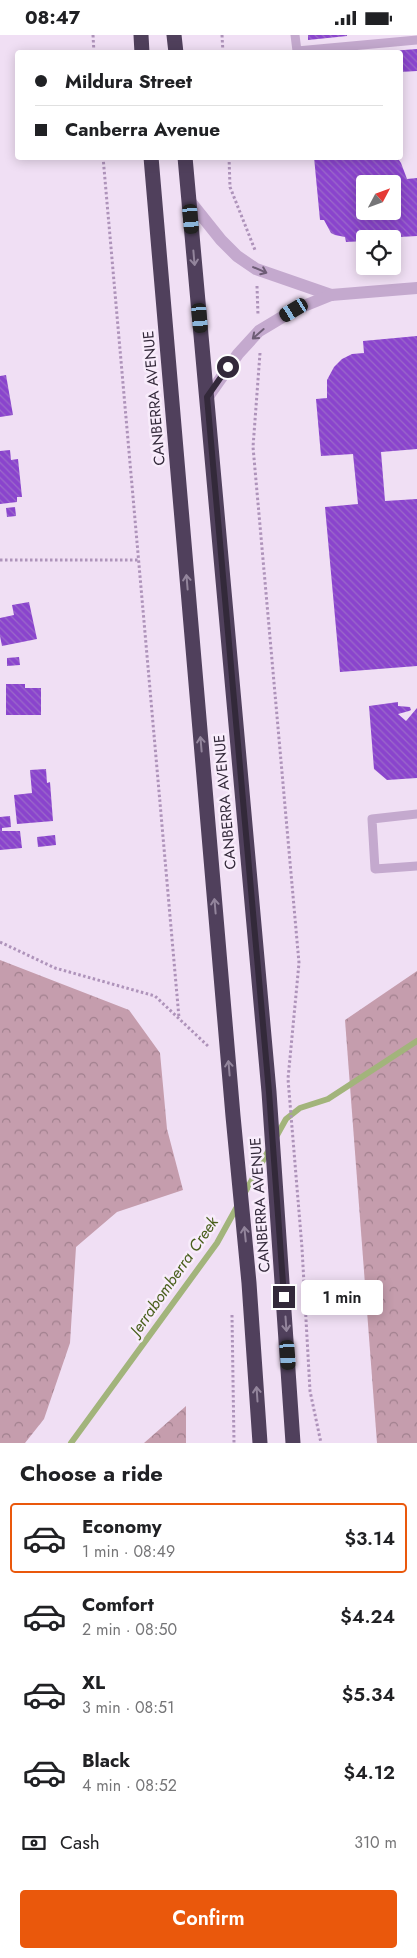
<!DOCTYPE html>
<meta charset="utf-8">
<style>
:root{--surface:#fff;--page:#f2f2f2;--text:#202124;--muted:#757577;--line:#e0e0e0;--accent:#ea580c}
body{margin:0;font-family:Jost,sans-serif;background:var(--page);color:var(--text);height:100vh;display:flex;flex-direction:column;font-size:19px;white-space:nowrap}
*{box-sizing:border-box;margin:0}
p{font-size:16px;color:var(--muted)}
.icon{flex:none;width:28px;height:28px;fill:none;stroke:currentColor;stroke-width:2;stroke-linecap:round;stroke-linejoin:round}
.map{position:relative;height:1408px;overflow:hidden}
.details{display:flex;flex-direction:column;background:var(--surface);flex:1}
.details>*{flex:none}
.banner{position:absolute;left:15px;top:15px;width:388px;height:110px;border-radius:5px;box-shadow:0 2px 12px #0003;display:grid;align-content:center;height:110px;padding:0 20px;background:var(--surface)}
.needle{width:32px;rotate:49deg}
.fabs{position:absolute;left:356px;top:140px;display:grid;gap:10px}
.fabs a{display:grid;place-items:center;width:45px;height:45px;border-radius:5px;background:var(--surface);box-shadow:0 2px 12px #0003;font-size:25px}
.end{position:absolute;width:22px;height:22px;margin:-11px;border:6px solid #33293a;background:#fff;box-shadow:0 0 0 2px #fff}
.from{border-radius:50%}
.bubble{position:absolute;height:35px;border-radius:5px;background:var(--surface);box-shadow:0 2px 12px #0003;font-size:16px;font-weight:600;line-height:35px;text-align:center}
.car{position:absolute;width:15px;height:30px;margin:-15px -8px;border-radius:6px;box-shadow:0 0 4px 1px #0007;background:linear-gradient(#222 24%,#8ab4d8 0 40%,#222 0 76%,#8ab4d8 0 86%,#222 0)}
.banner b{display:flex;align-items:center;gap:18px;height:48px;font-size:19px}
.banner b+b{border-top:1px solid var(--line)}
.banner i{width:12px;height:12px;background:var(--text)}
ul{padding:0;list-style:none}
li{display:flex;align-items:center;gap:15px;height:70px;margin:0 10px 8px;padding:0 10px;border:2px solid transparent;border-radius:5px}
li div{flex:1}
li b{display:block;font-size:19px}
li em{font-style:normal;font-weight:600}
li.selected{border-color:var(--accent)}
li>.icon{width:45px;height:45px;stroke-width:1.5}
h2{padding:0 20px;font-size:22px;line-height:60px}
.pay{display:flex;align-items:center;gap:12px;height:55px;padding:0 20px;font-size:19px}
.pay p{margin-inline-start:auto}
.action{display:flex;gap:10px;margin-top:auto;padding:10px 20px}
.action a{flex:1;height:58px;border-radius:5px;background:var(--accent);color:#fff;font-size:20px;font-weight:600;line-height:58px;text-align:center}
.status{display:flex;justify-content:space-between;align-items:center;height:35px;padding:0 25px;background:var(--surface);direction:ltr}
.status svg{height:14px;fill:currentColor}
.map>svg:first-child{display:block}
.forest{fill:url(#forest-crowns)}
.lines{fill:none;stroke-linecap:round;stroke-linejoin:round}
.stream{stroke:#a2b47b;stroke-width:6}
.building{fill:url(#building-back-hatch);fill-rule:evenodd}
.path{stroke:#ae93ba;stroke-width:3;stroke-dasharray:2.5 2.5;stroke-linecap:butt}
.lane{stroke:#c4a9ce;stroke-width:9}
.street{stroke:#c4a9ce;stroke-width:12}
.highway{stroke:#50405c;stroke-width:15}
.oneway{stroke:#93859c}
.oneway2{stroke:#6d5c75}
.route{stroke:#33293a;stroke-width:6}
.labels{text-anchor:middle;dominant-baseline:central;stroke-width:5;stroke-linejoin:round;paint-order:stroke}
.street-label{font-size:15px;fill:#33293a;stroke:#f8ecfb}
.water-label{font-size:16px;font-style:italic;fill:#495f1c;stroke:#f8ecfb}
</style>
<div class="status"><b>08:47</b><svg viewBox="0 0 49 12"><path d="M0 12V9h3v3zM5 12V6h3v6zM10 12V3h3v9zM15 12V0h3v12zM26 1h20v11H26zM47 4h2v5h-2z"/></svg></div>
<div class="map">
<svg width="417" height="1408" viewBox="0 0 417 1408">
<defs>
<pattern id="forest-crowns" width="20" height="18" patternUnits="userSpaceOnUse" patternTransform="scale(1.25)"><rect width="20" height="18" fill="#c59dad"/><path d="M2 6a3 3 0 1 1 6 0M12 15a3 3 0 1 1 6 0" fill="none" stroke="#a1808e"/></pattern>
<pattern id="building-back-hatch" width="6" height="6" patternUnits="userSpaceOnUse" patternTransform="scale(1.25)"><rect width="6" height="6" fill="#8a44cd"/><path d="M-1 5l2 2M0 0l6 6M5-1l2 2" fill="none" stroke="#9b69ca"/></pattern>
</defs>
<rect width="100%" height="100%" fill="#f0dff4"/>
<g class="forest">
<path d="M0,925L129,975L160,1018L167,1094L183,1155L117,1177L76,1212L70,1308L44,1384L25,1408H0Z"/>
<path d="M417,936V1408H377L345,985Z"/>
<path d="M186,1371V1408H144Z"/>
</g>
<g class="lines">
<g class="stream">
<path d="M276,1102L286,1084L300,1073L328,1064L417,1006"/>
<path d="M244,1159L270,1113"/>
<path d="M71,1408L217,1208L238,1170"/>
</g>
</g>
<g class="building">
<path d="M308,0H347V1L308,5Z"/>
<path d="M417,14V36L400,37V18L391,16Z"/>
<path d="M314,122H397L401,128L407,144L417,143V201L365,204V206L346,207L345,202L335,200L331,198L324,185H320ZM365,149H392V176H365Z"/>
<path d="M417,301V414L381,417L385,466L417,464V631L340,637L325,472L358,469L353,419L321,421L316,364L327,363V345L334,332L342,324L352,319L364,318L363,306Z"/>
<path d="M6,340L13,380L0,382V341Z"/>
<path d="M10,415L11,425L18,424L22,462H17V467L0,469V416Z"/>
<path d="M15,472L16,481L7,482L6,473Z"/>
<path d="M29,567L37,604L2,611L0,601V583L14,580L12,570Z"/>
<path d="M19,622L20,630L7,631V623Z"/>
<path d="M6,649H25V653H41V680H6Z"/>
<path d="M398,667V671L410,672L411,675L409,676L398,679L406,686L417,673V743L387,745L374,734L369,671Z"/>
<path d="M46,734L47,748L50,747L53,786L17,789L14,760L32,758L30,735Z"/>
<path d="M10,781L11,792L2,793V796H20L22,813L0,815V782Z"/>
<path d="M55,800L56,810L38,812L37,802Z"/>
</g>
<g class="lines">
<g class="path">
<path d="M93,0L94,18"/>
<path d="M222,0L223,18"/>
<path d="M103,122L179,983"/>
<path d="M229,122L230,152L255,215"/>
<path d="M257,251L258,280"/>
<path d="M260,318L253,412L299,928L288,1044L302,1213L310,1356L321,1408"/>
<path d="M0,525H138"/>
<path d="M0,907L55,933L155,961L209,1012"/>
<path d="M232,1280L234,1408"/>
</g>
<g class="lane">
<path d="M295,0L297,16L417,5"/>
<path d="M417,779L372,784L375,834L417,831"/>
</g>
<g class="street">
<path d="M189,165L221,205L237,221L256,234L331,260"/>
<path d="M207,363L238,319L259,296L294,275L331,260L417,253"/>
</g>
<g class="highway">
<path d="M141,0L142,18"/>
<path d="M174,0L176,18"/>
<path d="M151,122L233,1081L249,1248L260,1408"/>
<path d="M185,122L269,1057L293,1408"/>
</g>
</g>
<defs><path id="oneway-shaft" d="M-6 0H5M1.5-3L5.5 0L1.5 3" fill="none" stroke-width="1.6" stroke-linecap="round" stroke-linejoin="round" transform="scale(1.25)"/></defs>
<g class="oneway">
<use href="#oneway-shaft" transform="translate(194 223) rotate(85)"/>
<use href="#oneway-shaft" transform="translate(187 547) rotate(-95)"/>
<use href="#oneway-shaft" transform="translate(201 709) rotate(-95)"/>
<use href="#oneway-shaft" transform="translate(215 871) rotate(-95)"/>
<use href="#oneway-shaft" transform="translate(229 1033) rotate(-95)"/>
<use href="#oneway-shaft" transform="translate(245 1199) rotate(-96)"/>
<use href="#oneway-shaft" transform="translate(286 1289) rotate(86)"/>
<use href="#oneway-shaft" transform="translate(257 1359) rotate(-94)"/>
</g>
<g class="oneway2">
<use href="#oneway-shaft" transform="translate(260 235) rotate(23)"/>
<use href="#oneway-shaft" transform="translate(258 299) rotate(139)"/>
</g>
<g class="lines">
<path class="route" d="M228,332L207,362L269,1057L284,1262"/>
</g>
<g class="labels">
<g class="street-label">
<text transform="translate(154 363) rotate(-95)">CANBERRA AVENUE</text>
<text transform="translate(225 767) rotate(-95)">CANBERRA AVENUE</text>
<text transform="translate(260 1170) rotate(-94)">CANBERRA AVENUE</text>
</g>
<g class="water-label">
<text transform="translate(174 1241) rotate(-55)">Jerrabomberra Creek</text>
</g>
</g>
</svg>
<div class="fabs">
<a><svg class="needle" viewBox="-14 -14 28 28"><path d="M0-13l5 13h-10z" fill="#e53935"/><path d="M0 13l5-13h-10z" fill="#757577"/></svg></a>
<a><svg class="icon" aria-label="locate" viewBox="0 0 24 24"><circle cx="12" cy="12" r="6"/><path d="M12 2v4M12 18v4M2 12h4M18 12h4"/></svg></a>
</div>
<i class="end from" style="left:228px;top:332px"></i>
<i class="end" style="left:284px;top:1262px"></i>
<div class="bubble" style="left:301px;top:1245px;width:82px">1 min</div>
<i class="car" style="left:191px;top:184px;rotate:175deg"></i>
<i class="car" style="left:294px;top:275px;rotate:239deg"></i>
<i class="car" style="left:200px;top:283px;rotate:175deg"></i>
<i class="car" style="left:288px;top:1320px;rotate:176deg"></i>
<div class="banner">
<b><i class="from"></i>Mildura Street</b>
<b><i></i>Canberra Avenue</b>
</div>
</div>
<section class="details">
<h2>Choose a ride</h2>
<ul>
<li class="selected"><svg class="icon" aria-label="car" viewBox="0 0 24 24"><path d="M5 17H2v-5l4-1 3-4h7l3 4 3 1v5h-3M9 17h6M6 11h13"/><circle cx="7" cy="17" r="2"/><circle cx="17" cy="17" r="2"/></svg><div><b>Economy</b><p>1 min · 08:49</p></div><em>$3.14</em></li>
<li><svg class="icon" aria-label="car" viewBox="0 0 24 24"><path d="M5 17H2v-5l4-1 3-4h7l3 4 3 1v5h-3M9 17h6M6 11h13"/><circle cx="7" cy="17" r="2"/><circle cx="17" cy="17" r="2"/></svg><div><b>Comfort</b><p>2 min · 08:50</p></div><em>$4.24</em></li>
<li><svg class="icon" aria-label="car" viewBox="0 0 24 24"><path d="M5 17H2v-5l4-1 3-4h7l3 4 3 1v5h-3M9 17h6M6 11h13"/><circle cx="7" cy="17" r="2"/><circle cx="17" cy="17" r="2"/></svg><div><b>XL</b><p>3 min · 08:51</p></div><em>$5.34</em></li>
<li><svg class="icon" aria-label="car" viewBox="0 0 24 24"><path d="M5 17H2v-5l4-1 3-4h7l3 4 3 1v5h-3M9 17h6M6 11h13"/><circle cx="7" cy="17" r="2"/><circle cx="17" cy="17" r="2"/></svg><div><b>Black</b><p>4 min · 08:52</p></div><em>$4.12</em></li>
</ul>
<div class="pay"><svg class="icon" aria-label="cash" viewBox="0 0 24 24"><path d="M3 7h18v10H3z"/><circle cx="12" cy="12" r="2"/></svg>Cash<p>310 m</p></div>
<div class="action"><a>Confirm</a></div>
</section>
